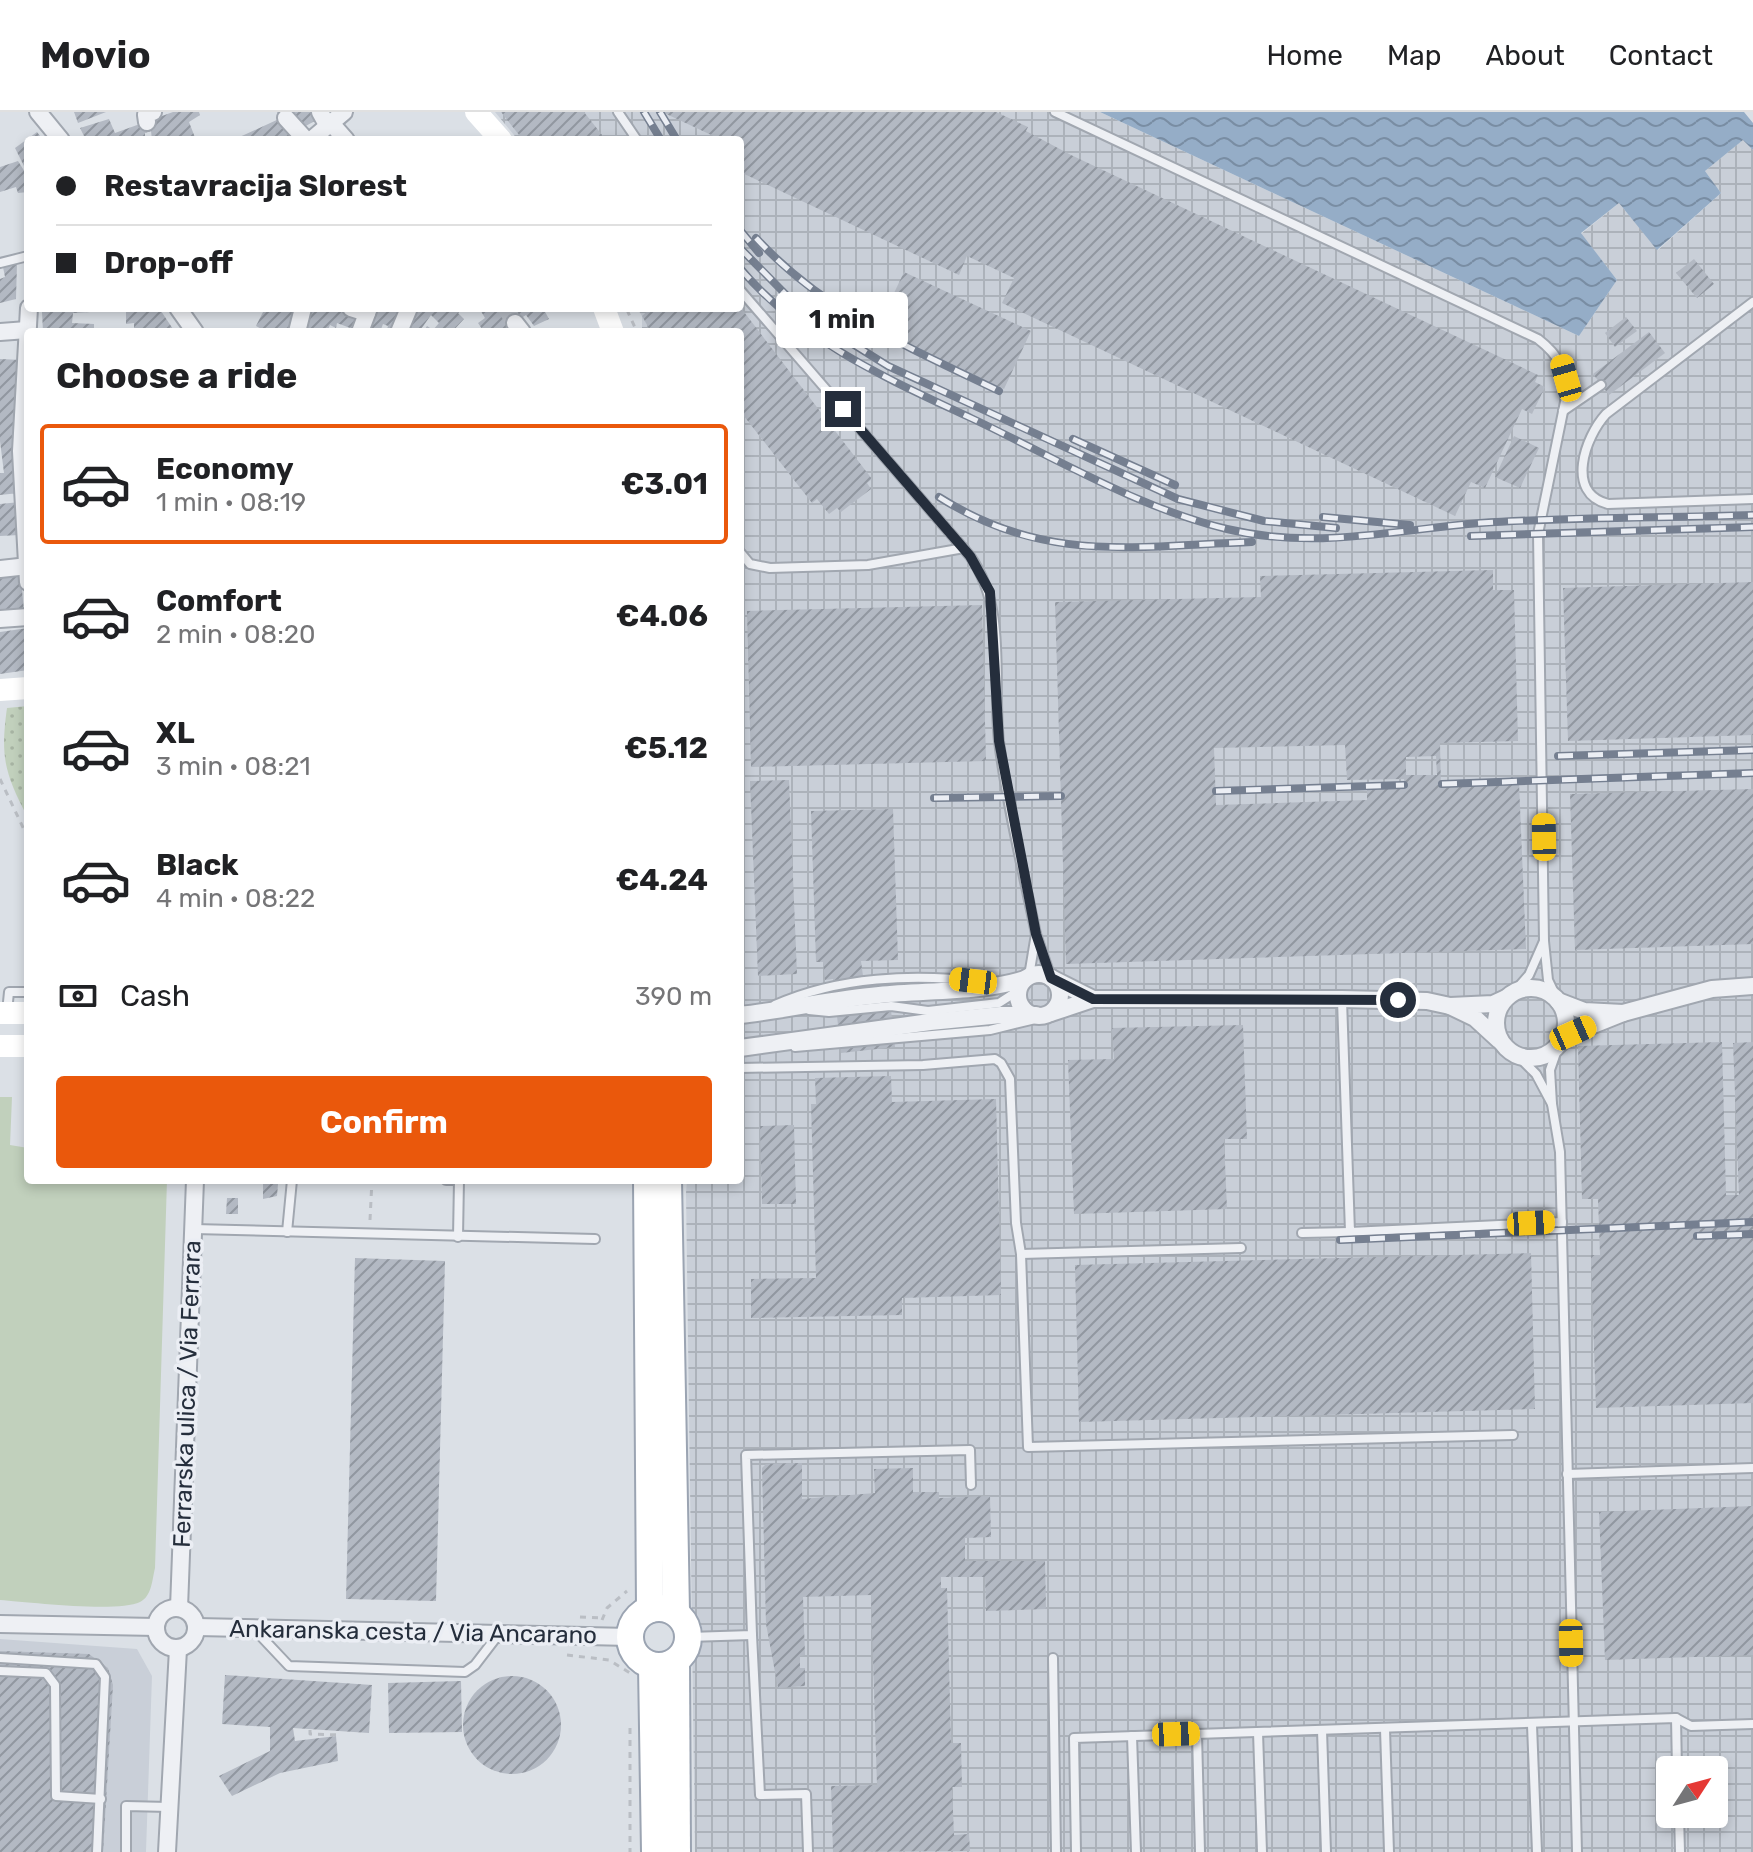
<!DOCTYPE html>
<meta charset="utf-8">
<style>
:root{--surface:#fff;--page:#f6f6f6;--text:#202124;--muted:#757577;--line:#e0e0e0;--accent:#ea580c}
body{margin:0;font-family:Rubik,sans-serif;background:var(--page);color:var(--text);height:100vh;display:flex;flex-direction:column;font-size:30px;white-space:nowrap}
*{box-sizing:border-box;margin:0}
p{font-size:26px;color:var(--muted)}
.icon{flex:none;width:44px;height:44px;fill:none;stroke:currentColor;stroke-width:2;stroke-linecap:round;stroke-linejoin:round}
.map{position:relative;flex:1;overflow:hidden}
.sheet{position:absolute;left:24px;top:216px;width:720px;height:856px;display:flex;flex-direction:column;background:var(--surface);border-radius:8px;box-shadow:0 4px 12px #0003}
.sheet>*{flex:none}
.hud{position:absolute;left:24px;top:24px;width:720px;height:176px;border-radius:8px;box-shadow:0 4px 12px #0003;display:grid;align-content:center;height:176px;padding:0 32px;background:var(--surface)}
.needle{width:52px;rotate:54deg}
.buttons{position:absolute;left:1656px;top:1644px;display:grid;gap:16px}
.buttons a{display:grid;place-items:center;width:72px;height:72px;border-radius:8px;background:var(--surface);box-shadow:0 4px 12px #0003;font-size:40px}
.end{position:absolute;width:36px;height:36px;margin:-18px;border:10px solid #252e3c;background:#fff;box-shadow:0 0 0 4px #fff}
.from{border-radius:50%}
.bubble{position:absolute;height:56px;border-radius:8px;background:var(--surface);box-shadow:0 4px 12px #0003;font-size:26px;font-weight:700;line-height:56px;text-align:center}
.car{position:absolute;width:24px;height:48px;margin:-24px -12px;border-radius:10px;box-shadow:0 0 6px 2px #0007;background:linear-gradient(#f5c518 24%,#345 0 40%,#f5c518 0 76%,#345 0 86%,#f5c518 0)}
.hud b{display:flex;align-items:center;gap:28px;height:76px;font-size:30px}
.hud b+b{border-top:2px solid var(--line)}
.hud i{width:20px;height:20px;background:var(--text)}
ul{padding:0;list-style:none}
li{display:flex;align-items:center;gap:24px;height:120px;margin:0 16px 12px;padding:0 16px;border:4px solid transparent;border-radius:8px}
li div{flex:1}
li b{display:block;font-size:30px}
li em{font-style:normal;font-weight:700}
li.active{border-color:var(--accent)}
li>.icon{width:72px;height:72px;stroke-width:1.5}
h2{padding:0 32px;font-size:36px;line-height:96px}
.pay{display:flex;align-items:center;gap:20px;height:88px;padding:0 32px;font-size:30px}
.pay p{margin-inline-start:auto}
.button{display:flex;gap:16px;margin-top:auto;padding:16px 32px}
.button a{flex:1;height:92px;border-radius:8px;background:var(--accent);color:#fff;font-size:32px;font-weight:700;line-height:92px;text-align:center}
header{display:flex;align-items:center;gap:48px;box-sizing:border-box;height:112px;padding:0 40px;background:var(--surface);border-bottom:2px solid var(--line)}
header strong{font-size:38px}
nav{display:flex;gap:44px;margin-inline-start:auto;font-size:28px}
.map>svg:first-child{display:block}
.built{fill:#c9cfd8}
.industrial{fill:url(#industrial-grid);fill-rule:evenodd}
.green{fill:#c1d0bc}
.park{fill:url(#park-dots)}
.water{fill:url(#water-waves)}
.building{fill:url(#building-hatch);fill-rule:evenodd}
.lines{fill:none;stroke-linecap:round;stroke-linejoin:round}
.street-tunnel{stroke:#b7bcc4;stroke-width:16;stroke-dasharray:16 8;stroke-linecap:butt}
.lane-casing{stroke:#a1a7b0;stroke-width:12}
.street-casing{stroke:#a1a7b0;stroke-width:20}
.primary-casing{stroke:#9ba4b2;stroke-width:30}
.path{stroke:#babec4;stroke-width:3;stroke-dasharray:6 6;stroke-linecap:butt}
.lane{stroke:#eef0f4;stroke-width:8}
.street{stroke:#eef0f4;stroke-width:16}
.secondary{stroke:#fff;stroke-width:22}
.primary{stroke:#fff;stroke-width:26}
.rail-casing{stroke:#757f90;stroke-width:8}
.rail{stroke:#ebeef4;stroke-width:5;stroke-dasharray:15;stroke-linecap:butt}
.route{stroke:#252e3c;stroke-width:10}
.labels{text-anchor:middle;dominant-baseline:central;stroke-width:7;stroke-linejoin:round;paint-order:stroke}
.street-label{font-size:24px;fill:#252e3c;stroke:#ebeef4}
</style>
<header>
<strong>Movio</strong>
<nav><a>Home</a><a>Map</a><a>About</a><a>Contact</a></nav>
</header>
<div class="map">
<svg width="1753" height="1740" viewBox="0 0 1753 1740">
<defs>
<pattern id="industrial-grid" width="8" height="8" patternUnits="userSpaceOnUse" patternTransform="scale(2)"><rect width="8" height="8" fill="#c9cfd8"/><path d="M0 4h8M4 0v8" fill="none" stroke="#acb2ba"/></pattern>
<pattern id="park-dots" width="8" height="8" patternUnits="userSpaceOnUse" patternTransform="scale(2)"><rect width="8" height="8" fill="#c1d0bc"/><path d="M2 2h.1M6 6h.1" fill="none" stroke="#a6b3a2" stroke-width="1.8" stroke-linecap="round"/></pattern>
<pattern id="water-waves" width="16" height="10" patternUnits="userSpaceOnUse" patternTransform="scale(2)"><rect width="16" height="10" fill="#95adc7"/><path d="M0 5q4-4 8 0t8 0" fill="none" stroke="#798da3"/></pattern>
<pattern id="building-hatch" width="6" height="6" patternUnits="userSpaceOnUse" patternTransform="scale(2)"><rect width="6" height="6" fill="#b3b9c3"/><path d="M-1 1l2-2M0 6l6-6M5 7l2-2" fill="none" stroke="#9197a0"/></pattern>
</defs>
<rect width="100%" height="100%" fill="#dbe0e6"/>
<path class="built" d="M0,1527L137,1537L152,1564L146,1740H0Z"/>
<path class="industrial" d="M495,0H1100L1579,224L1617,168L1581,122L1619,91L1658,138L1721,81L1705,59L1744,27L1753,38V1740H695L686,1081L687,1068H740V220H642V204L637,196H740V28H518ZM1670,1658H1714V1702H1670Z"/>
<path class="green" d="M0,985H12L10,1033L28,1036V1068H167L155,1456C152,1468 152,1484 140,1490C117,1501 29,1490 0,1488Z"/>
<path class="park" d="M28,594V706C5,662 0,646 7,596Z"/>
<path class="water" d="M1100,0H1744L1753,11V38L1743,28L1705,59L1721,81L1657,138L1619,91L1581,121L1617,168L1579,224Z"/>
<g class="building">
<path d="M74,0H106L78,11Z"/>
<path d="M173,0H199L200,3L189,10L196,28H152L151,19L145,21V28H86L80,16L109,7L115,21Z"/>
<path d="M277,0H318L320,6L304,15L294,2L286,6L294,20L284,28H233L281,6Z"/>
<path d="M501,0H584L606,28H523Z"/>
<path d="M662,0H996L1028,15L1026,19L1071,43L1538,263L1535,270L1545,275L1532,302L1522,297L1485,376L1471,370L1455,404L1002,191L1014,166L967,144L959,163L740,60V28H722Z"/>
<path d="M37,20L43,28H28V62L15,36Z"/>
<path d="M18,49L28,65V80L18,81L16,75L0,80V55Z"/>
<path d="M1694,147L1714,172L1697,186L1676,161Z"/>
<path d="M17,152L16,187L0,191V167L5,165L3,155Z"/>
<path d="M904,160L1031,219L1004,277L877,217Z"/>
<path d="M36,196H90V200L73,201L72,211L94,212V216L121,217V220H43L42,200H36Z"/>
<path d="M149,196H159L175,220L134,217V211L126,212V198Z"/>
<path d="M265,196H301L295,220H267L256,214Z"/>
<path d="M306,196H344L364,204L358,219L337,211L336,216L330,213L327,220H299Z"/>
<path d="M372,196H404L397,220H386L388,214L383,212L380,220H362Z"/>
<path d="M412,196H465L458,201L464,207L452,220H423L427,214L433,218L439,211L431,203L419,220H400Z"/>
<path d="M479,196H543L549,207L534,214L526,203L500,220H484L478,211L485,206Z"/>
<path d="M651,196H718L722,201L729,196H741L872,367L867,371L871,377L841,400L837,396L829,402L817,387L812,391L740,299V220H651L642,204Z"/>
<path d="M1626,205L1637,219L1615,235L1605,221Z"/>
<path d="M1649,220L1665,241L1609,283L1593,262Z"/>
<path d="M0,247L22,248L19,381L0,383V361H4L0,329Z"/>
<path d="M1514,324L1539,336L1520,376L1495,365Z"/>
<path d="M20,390V423L0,424V392Z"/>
<path d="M20,457L24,499L0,501V459Z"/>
<path d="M1493,458V478H1514L1518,629L1440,631L1441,674L1519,671L1526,837L1066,852L1055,490L1261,485L1260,464ZM1345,633L1347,668L1404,667L1405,674L1367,676V688L1216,693L1214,636ZM1436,644L1437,663H1406V645Z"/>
<path d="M1753,470V623L1568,629L1563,476Z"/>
<path d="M982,493L986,649L751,655L747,499Z"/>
<path d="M28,516V558L0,562V520Z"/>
<path d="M789,668L797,862L758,864L750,669Z"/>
<path d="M1753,677V832L1575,838L1570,682Z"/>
<path d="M893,697L898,848L861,849L863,864L887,861L895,935L841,941L833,867L825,868L823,850H816L811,699Z"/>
<path d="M1243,913L1247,1027H1224L1227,1097L1074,1102L1068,948L1114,947L1112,916Z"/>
<path d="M1722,930L1726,1083H1739L1733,931L1753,930V1291L1596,1296L1591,1143H1600L1598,1087H1582L1578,934Z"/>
<path d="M891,964L892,990L996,987L1001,1183L902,1186V1203L751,1206V1167L816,1166L811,992H816L815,966Z"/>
<path d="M794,1013L796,1092H762L760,1014Z"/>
<path d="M263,1071L278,1072L277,1084L263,1087Z"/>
<path d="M227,1086H238V1102H226Z"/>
<path d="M1531,1141L1535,1297L1079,1310L1075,1153Z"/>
<path d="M355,1146L445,1149L436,1489L346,1487Z"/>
<path d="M802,1351V1387L875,1381L874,1357L913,1356V1380H939V1386L990,1384L991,1425L965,1426V1449H1045L1046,1497L986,1499L985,1465H941V1476H947L951,1631H961L962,1675H952L954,1723L969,1722L970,1739L833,1740L831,1674L877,1673L871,1483L803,1485L805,1543L800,1544V1556H805V1574L778,1576L766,1512L762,1356L766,1352Z"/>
<path d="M1753,1394V1543L1605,1548L1599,1400Z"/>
<path d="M0,1539L89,1542L108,1556L113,1573L103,1740H0Z"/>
<path d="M225,1563L372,1573L369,1621L293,1616L295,1629L336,1624L338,1649L280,1661L232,1684L219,1664L270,1639V1615L222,1612Z"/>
<circle cx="512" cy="1613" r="49"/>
<path d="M461,1569L462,1620L389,1621L388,1571Z"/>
</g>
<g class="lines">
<path class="street-tunnel" d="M505,196L515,211"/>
<g class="lane-casing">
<g id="lane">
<path d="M618,0L637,28"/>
<path d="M1055,0L1538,227C1560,244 1566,258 1566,285L1538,422L1544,829"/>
<path d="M0,151L28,144"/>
<path d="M740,178L970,444C1008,498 992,567 999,629C1007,693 1023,758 1036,822"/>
<path d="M1753,190L1606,302C1585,325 1565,381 1608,392L1753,387"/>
<path d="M1563,299L1601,273"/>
<path d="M740,440L750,452L770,456L868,453L964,436"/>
<path d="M1025,867L1030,858L1036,822L1051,866"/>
<path d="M1515,879L1529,863L1544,829L1548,868L1558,889"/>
<path d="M1342,888L1350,1120L1562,1110"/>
<path d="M775,893C837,865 915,861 981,870"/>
<path d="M809,898L829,900L891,894L928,899L999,891L1019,878"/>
<path d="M7,900L9,880H28"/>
<path d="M795,935L990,918L1031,908"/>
<path d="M1518,944L1536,962L1552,992L1550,958L1559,932"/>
<path d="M740,956L923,953L995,947L1001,951L1010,967L1016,1111L1021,1142L1241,1136"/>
<path d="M1552,992L1560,1040L1577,1740"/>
<path d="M446,1068H459L458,1125"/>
<path d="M194,1117L595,1127"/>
<path d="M287,1120L292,1068"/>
<path d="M1302,1121L1350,1120"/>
<path d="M1021,1142L1028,1335L1513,1323"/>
<path d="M1567,1362L1753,1356"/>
<path d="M256,1519L289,1554L465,1560L475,1553L498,1523"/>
<path d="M752,1523L760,1683L806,1682L808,1740"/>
<path d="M689,1525L752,1523L746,1343L970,1338L971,1373"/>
<path d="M0,1546L96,1552L105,1565L97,1740"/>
<path d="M1053,1546L1056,1740"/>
<path d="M0,1559L46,1561L55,1573L56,1684L101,1687"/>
<path d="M1676,1606L1677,1658"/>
<path d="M1532,1613L1537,1740"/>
<path d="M1385,1617L1389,1740"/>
<path d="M1322,1618L1326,1740"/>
<path d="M1258,1620L1262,1740"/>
<path d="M1197,1622L1200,1740"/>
<path d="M1132,1624L1136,1740"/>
<path d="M1679,1702L1680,1740"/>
<path d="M126,1740V1694L169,1695"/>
<path d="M1076,1740L1074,1626L1676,1606L1691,1614L1753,1612"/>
</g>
</g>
<g class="street-casing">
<g id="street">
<path d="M38,0L61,28"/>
<path d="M320,0L325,9L331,11L344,0"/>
<path d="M286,6L306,28"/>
<path d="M147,10L146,3L153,0"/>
<path d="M311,28L331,11L346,28"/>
<path d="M178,196L195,220"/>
<path d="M351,196L367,201"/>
<path d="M515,211L522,220"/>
<path d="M0,220L27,218"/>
<path d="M297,220L303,196"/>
<path d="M360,220L369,196"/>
<path d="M399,220L409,196"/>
<path d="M0,457L28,454"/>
<path d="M28,470L21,339L29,196"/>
<path d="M0,507L28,505"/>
<circle cx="1039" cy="883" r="21"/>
<circle cx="1531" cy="911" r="35"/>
<path d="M1093,887H1342L1427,889L1450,894"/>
<path d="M1558,889L1584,899L1623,901L1573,921L1560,931"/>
<path d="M1051,901L1093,887L1051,866"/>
<path d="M1623,901L1712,877L1753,874"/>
<path d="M740,903C787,898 832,887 879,883C927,878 980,881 1025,867"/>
<path d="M1499,928L1475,906L1450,894L1493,892L1506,886"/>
<path d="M740,936L930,910L1001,903H1036"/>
<circle cx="176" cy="1516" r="20"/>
<path d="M179,1496L195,1068"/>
<path d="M0,1512L156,1515"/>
<path d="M197,1515L630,1525"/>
<path d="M167,1740L178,1537"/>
</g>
</g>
<g class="primary-casing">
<g id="primary">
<path d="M647,1068L650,1497"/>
<path d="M668,1068L676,1500"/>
<circle cx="659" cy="1525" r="29"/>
<path d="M676,1550L677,1740"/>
<path d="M652,1554L655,1740"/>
</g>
</g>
<g class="path">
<path d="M627,198L637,220"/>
<path d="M0,667L28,726"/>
<path d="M370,1108L372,1068"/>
<path d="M580,1505L602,1506"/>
<path d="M602,1508L607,1496L627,1479"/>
<path d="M567,1543L609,1548L630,1561"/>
<path d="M630,1616V1740"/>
<path d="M310,1618V1622L342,1623"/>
</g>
<use href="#lane" class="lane"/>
<use href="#street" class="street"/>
<g class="secondary">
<path d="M476,0L501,28"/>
<path d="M604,196L613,220"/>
<path d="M0,578L28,576"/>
<path d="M0,901H28"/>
<path d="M0,934H28"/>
</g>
<use href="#primary" class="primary"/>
<g class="rail-casing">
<g id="rail">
<path d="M644,0L661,28"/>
<path d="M660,0L677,28"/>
<path d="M740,118L759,141"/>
<path d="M756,126C824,200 910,236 999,279"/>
<path d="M740,136L805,202L888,254L1178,387L1264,409L1336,416"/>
<path d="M740,156C802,230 886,266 971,306C1054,345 1138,396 1227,417C1315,438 1393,418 1480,411C1571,405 1662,406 1753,403"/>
<path d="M1073,327L1175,373"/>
<path d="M939,385C1045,452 1134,434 1252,430"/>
<path d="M1323,405L1410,413"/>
<path d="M1471,424L1753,415"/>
<path d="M1558,644L1753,638"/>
<path d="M1442,672L1753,661"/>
<path d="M1216,679L1404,673"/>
<path d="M934,686L1061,684"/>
<path d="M1697,1124L1753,1122"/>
<path d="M1340,1128L1753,1110"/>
</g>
</g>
<use href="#rail" class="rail"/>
</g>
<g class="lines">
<path class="route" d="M843,297L970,444L990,480L999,629L1036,822L1051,866L1093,887L1398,888"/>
</g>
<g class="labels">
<g class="street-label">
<text transform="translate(187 1282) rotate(-88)">Ferrarska ulica / Via Ferrara</text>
<text transform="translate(413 1520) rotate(1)">Ankaranska cesta / Via Ancarano</text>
</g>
</g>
</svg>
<div class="buttons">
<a><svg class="needle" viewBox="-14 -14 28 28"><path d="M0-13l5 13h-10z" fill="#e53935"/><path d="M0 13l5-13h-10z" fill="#757577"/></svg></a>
</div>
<i class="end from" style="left:1398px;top:888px"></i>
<i class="end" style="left:843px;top:297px"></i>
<div class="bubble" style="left:776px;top:180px;width:132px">1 min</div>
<i class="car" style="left:1566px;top:266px;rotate:344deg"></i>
<i class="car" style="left:1544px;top:725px;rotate:359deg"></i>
<i class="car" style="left:973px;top:869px;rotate:277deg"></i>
<i class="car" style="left:1573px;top:921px;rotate:66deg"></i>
<i class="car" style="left:1531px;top:1111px;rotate:87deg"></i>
<i class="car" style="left:1571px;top:1531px;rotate:179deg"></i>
<i class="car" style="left:1176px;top:1622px;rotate:88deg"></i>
<div class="hud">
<b><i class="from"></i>Restavracija Slorest</b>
<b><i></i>Drop-off</b>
</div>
<section class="sheet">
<h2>Choose a ride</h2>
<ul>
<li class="active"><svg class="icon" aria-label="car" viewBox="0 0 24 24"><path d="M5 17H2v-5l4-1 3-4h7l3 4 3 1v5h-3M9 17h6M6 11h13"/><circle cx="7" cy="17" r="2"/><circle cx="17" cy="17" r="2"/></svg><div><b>Economy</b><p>1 min · 08:19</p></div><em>€3.01</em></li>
<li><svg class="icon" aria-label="car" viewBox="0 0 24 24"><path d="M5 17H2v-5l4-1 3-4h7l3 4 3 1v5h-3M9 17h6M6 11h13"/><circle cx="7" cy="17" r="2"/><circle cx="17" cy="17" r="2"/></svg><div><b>Comfort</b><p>2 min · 08:20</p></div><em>€4.06</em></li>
<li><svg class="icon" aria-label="car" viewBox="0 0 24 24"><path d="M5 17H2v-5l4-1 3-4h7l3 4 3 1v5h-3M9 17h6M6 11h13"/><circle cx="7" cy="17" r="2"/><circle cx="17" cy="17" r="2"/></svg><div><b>XL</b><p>3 min · 08:21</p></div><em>€5.12</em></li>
<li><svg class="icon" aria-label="car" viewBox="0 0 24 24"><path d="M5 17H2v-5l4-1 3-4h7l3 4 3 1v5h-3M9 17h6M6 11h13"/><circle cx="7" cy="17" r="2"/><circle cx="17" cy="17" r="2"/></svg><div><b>Black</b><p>4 min · 08:22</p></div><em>€4.24</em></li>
</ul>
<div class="pay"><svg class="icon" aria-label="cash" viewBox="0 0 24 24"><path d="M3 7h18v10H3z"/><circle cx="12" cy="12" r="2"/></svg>Cash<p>390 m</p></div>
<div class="button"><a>Confirm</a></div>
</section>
</div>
